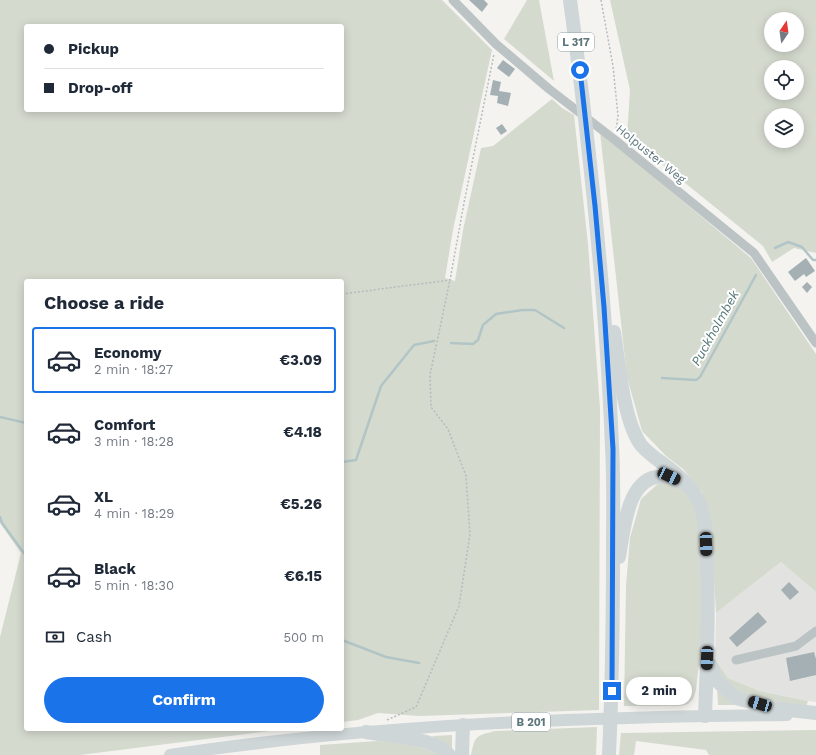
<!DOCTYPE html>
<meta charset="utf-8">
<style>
:root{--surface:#fff;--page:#f2f2f3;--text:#1f2937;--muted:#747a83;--line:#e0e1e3;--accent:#1a73e8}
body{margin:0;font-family:"Work Sans",sans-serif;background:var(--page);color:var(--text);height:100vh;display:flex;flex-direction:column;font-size:15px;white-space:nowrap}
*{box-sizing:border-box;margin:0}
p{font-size:13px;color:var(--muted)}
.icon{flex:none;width:22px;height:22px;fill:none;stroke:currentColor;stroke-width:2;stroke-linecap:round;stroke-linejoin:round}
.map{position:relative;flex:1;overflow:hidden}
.sheet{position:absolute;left:24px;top:279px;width:320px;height:452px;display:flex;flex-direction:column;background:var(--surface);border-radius:4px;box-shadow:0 2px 10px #0003}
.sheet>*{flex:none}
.guide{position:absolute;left:24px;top:24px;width:320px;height:88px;border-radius:4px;box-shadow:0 2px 10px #0003;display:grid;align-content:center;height:88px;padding:0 20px;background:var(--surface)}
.needle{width:26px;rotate:13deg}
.controls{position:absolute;left:764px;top:12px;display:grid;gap:8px}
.controls a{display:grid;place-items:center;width:40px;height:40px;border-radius:50%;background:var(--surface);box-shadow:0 2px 10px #0003;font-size:20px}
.end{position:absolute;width:18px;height:18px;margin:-9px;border:5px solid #1a73e8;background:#fff;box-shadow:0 0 0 2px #fff}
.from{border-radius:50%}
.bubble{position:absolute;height:28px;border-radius:14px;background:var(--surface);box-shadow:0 2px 10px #0003;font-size:13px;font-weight:700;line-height:28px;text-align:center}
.car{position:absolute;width:12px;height:24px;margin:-12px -6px;border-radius:5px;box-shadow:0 0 3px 1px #0007;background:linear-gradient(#222 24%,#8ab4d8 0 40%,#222 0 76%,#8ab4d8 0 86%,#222 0)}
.guide b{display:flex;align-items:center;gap:14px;height:38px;font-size:15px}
.guide b+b{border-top:1px solid var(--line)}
.guide i{width:10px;height:10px;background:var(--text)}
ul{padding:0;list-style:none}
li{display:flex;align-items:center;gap:12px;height:66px;margin:0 8px 6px;padding:0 12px;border:2px solid transparent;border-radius:4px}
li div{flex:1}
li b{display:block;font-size:15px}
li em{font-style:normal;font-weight:700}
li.current{border-color:var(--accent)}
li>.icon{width:36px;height:36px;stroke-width:1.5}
h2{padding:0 20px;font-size:18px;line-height:48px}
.pay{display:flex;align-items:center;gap:10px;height:44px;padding:0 20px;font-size:15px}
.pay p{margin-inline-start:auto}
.action{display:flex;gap:8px;margin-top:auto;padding:8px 20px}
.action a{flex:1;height:46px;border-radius:24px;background:var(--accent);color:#fff;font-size:16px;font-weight:700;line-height:46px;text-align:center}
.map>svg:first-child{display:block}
.built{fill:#e2e3e1}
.green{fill:#d5dacf;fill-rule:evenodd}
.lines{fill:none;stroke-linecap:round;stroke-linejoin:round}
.stream{stroke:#b2c5c6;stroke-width:2.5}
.building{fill:#a4b0b3}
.path{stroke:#b6bbbc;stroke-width:1.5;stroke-dasharray:2 2;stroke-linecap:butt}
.minor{stroke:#bcc3c5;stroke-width:9}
.major{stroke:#cfd6d8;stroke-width:12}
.highway{stroke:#cfd6d8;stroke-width:14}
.route{stroke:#1a73e8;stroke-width:5}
.labels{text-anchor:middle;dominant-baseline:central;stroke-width:4;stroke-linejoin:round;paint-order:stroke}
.shield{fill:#fff;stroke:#8ea0a4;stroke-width:1}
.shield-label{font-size:11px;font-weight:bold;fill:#5e777d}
.street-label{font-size:12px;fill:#5e777d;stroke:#fff}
.water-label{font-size:13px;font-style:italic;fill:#587879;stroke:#fff}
</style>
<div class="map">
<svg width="816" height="755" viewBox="0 0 816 755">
<rect width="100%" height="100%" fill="#f4f3f0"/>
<path class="built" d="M781,562L816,592V702L808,701L760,691L728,678L715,659L716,613Z"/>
<g class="green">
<path d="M0,0H442L492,50L453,230L445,278L455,281L463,230L481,148L493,146L552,99L562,108L574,115L588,244L600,408L599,710L419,716L378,713L358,720L342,722V281H26V729H285L80,755H0V637L21,553L0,523ZM26,26H342V110H26Z"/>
<path d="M527,0H539L554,81L504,39Z"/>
<path d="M610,0H816V253L794,248L772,262L763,246L627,136L630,90ZM771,19H797V45H771ZM771,67H797V93H771ZM771,115H797V141H771Z"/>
<path d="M600,132L751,258L816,354V592L781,562L716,613L711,527L702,492L683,469L666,456L642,431L627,377Z"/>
<path d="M660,482L676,484L687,494L695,508L700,524L702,623L701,647L696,690L693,699L688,704L680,706H624L626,585L630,538L641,499Z"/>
<path d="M715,659L728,678L760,691L808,701L806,707L741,695L719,676Z"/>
<path d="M717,688L741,705H718Z"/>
<path d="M597,727L596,755H471C475,735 476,736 495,731Z"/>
<path d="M816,730V755H709L706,750L636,741L634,755H619L621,733Z"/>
<path d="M452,735V750L443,743L432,736Z"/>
<path d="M377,741C401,742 418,745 440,755H320V745Z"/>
</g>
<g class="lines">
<g class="stream">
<path d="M775,248L788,242L802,247L813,260H816"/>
<path d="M451,343L473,344L478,340L483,325L496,314L522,310H535L564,328"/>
<path d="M662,378L696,380L700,377L756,275"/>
<path d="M0,417L26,423"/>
<path d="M342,462L356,460L381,386L414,345L434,341"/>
<path d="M0,517L2,523L26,556"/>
<path d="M342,640L386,657L419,663"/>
</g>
</g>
<g class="building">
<path d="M469,0H484L488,4L482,12Z"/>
<path d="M503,60L515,69L509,77L497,68Z"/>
<path d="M493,80L501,82L499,91L511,93L508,106L497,103L498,96L490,95Z"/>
<path d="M502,124L507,131L501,135L496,128Z"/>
<path d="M806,258L815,271L806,277L804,274L795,281L788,272Z"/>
<path d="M807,282L812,287L807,293L802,287Z"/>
<path d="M789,582L799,592L790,600L781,590Z"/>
<path d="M758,612L767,622L737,647L729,638Z"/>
<path d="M814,652L816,659V675L790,681L786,658Z"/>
</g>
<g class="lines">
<g class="path">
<path d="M601,0L613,66L618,116L616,130"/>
<path d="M342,294L450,280L464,203L494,54"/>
<path d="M387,720L416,707L459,606L470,534L466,476L448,429L431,407L430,375L450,280"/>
</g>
<g class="minor">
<path d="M453,0L496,44L549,89L615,140L754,253L816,343"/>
<path d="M736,660L796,646L816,631"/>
</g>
<path class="major" d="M170,755C374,724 581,717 787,715"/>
<g class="highway">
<path d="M570,0C590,148 606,297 612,447C614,481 613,515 613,550C613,618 612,687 609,755"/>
<path d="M614,332C619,363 623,420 641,445C647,452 655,458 662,463C676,473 692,486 699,502C707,522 706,544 707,565C709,615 707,665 705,716"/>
<path d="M619,557C624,530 627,470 668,477C673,477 678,481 682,483"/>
<path d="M710,664L716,680L736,698L772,708L816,713"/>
<path d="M366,732C388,736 434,737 449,755"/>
<path d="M462,755L463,725"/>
</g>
</g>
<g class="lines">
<path class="route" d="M580,70L595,206L604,307L613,449L612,691"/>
</g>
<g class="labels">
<g class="shield">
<rect x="558" y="33" width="36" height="18" rx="3"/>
<rect x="512" y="713" width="38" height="18" rx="3"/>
</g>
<g class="shield-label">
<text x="576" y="42">L 317</text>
<text x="531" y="722">B 201</text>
</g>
<g class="street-label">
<text transform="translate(651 154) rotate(39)">Holpuster Weg</text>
</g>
<g class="water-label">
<text transform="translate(715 328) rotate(-61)">Puckholmbek</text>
</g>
</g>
</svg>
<div class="controls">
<a><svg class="needle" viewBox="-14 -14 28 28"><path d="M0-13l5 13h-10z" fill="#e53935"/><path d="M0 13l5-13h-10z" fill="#747a83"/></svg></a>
<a><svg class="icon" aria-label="locate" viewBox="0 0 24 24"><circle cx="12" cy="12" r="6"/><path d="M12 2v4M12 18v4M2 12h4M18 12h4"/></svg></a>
<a><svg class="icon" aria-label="layers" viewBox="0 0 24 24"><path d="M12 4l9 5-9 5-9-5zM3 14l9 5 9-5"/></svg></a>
</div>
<i class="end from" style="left:580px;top:70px"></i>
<i class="end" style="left:612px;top:691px"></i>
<div class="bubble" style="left:626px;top:677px;width:66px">2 min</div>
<i class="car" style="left:669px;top:476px;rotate:115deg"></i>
<i class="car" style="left:706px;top:544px;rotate:178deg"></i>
<i class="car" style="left:707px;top:658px;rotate:182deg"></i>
<i class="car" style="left:760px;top:704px;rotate:286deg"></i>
<div class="guide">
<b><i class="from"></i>Pickup</b>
<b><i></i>Drop-off</b>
</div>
<section class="sheet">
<h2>Choose a ride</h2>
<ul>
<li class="current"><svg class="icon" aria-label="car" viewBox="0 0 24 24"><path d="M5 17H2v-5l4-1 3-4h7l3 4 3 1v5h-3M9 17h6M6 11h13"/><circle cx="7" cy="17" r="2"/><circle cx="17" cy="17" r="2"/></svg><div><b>Economy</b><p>2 min · 18:27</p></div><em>€3.09</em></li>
<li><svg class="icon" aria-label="car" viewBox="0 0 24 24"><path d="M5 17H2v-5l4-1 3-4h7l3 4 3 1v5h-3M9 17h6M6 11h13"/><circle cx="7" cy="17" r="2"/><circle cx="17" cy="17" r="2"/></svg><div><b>Comfort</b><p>3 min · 18:28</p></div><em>€4.18</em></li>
<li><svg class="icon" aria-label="car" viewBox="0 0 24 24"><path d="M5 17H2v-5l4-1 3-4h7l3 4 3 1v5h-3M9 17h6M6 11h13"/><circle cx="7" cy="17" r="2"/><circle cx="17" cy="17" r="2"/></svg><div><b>XL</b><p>4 min · 18:29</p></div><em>€5.26</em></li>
<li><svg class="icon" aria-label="car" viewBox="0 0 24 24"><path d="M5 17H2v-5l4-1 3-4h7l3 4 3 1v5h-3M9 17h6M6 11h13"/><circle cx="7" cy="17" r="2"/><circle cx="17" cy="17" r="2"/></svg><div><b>Black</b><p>5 min · 18:30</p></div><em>€6.15</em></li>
</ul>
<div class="pay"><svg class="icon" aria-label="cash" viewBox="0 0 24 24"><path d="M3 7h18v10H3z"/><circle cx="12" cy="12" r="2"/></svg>Cash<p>500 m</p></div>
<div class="action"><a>Confirm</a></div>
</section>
</div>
